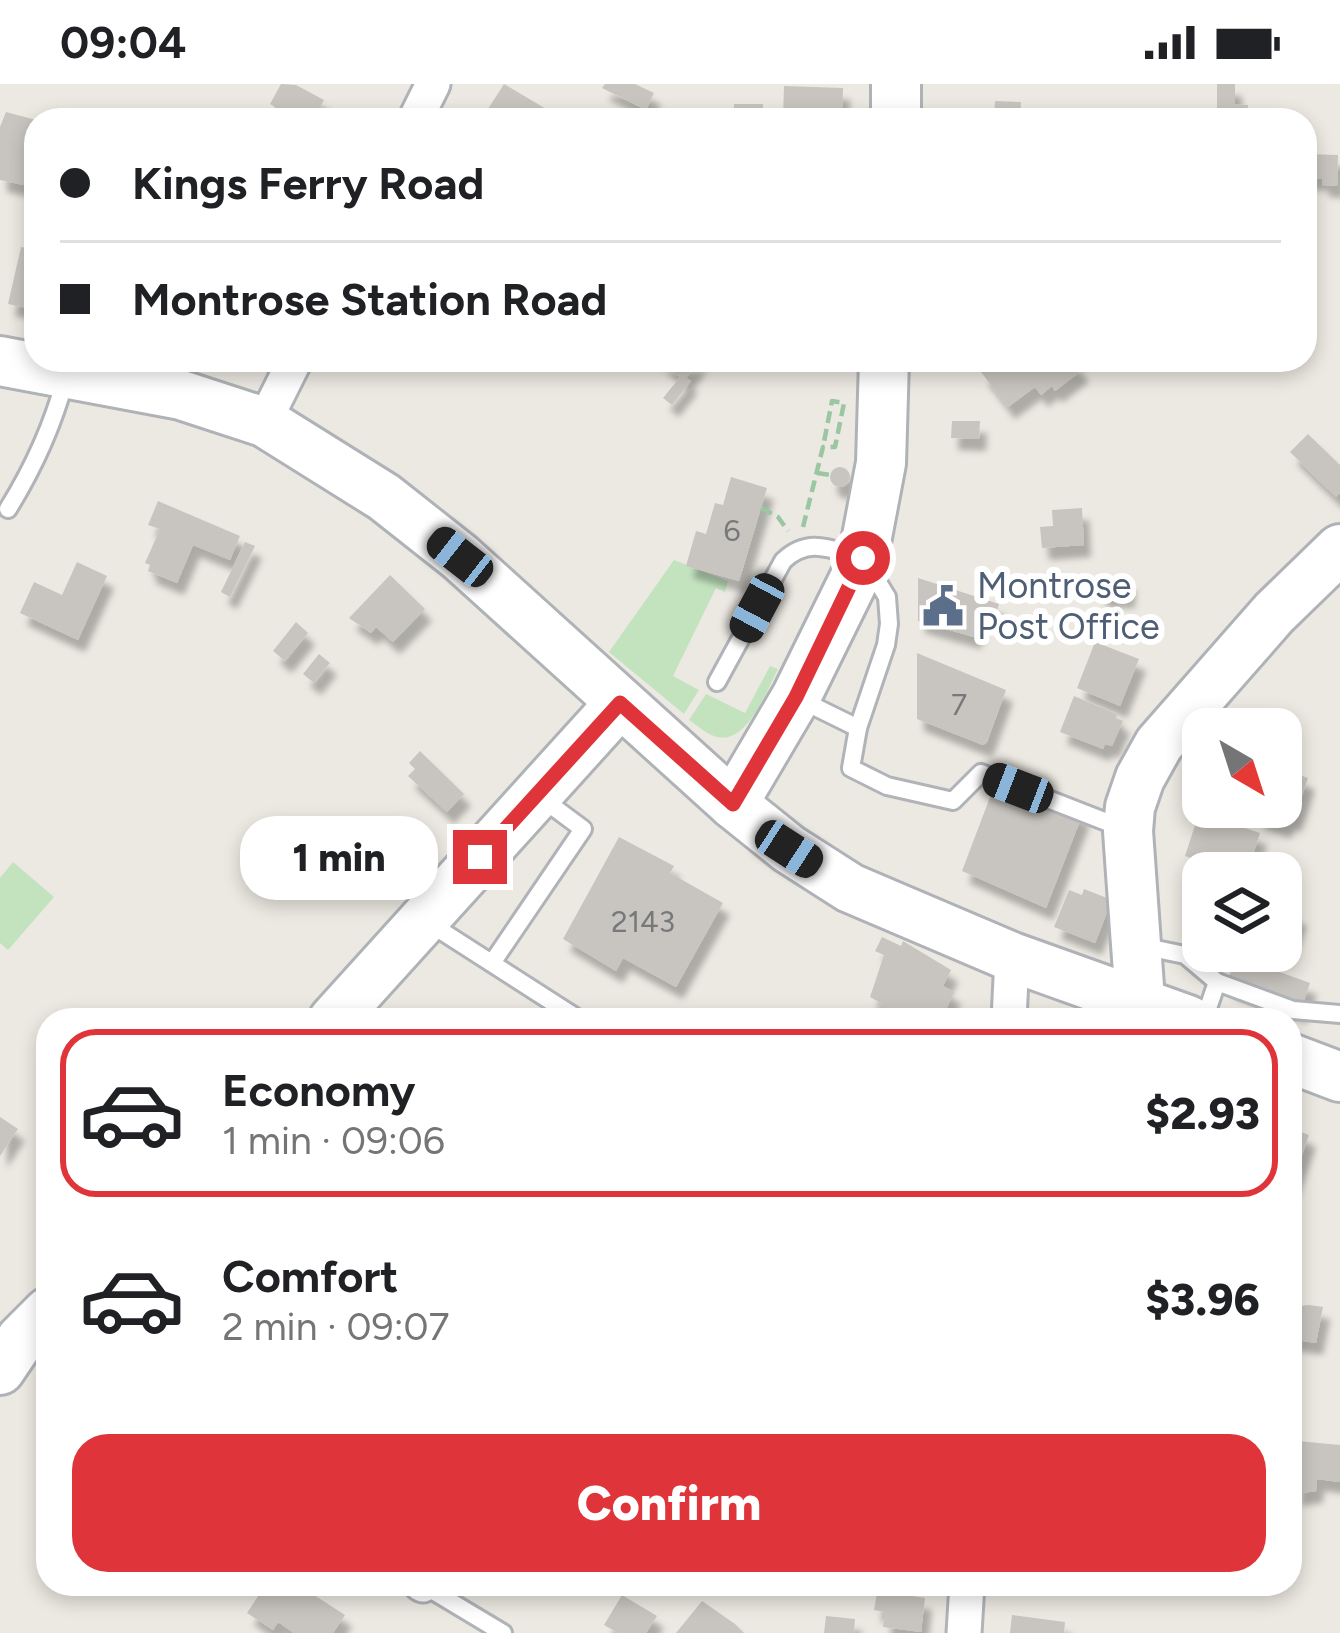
<!DOCTYPE html>
<meta charset="utf-8">
<style>
:root{--surface:#fff;--page:#f2f2f2;--text:#202124;--muted:#757577;--line:#e0e0e0;--accent:#df353a}
body{margin:0;font-family:Figtree,sans-serif;background:var(--page);color:var(--text);height:100vh;display:flex;flex-direction:column;font-size:45px;white-space:nowrap}
*{box-sizing:border-box;margin:0}
p{font-size:39px;color:var(--muted)}
.icon{flex:none;width:66px;height:66px;fill:none;stroke:currentColor;stroke-width:2;stroke-linecap:round;stroke-linejoin:round}
.map{position:relative;flex:1;overflow:hidden}
.details{position:absolute;left:36px;top:924px;width:1266px;height:588px;display:flex;flex-direction:column;background:var(--surface);border-radius:36px;box-shadow:0 6px 18px #0003}
.details>*{flex:none}
.banner{position:absolute;left:24px;top:24px;width:1293px;height:264px;border-radius:36px;box-shadow:0 6px 18px #0003;display:grid;align-content:center;height:264px;padding:0 36px;background:var(--surface)}
.needle{width:78px;rotate:141deg}
.fabs{position:absolute;left:1182px;top:624px;display:grid;gap:24px}
.fabs a{display:grid;place-items:center;width:120px;height:120px;border-radius:24px;background:var(--surface);box-shadow:0 6px 18px #0003;font-size:60px}
.end{position:absolute;width:54px;height:54px;margin:-27px;border:15px solid #df353a;background:#fff;box-shadow:0 0 0 6px #fff}
.from{border-radius:50%}
.bubble{position:absolute;height:84px;border-radius:36px;background:var(--surface);box-shadow:0 6px 18px #0003;font-size:39px;font-weight:800;line-height:84px;text-align:center}
.car{position:absolute;width:36px;height:72px;margin:-36px -18px;border-radius:15px;box-shadow:0 0 9px 3px #0007;background:linear-gradient(#222 24%,#8ab4d8 0 40%,#222 0 76%,#8ab4d8 0 86%,#222 0)}
.banner b{display:flex;align-items:center;gap:42px;height:114px;font-size:45px}
.banner b+b{border-top:3px solid var(--line)}
.banner i{width:30px;height:30px;background:var(--text)}
ul{padding:21px 0 0;list-style:none}
li{display:flex;align-items:center;gap:36px;height:168px;margin:0 24px 18px;padding:0 12px;border:6px solid transparent;border-radius:36px}
li div{flex:1}
li b{display:block;font-size:45px}
li em{font-style:normal;font-weight:800}
li.selected{border-color:var(--accent)}
li>.icon{width:108px;height:108px;stroke-width:1.5}
.action{display:flex;gap:24px;margin-top:auto;padding:24px 36px}
.action a{flex:1;height:138px;border-radius:36px;background:var(--accent);color:#fff;font-size:48px;font-weight:800;line-height:138px;text-align:center}
.status{display:flex;justify-content:space-between;align-items:center;height:84px;padding:0 60px;background:var(--surface);direction:ltr}
.status svg{height:33px;fill:currentColor}
.map>svg:first-child{display:block}
.green{fill:#c3e3bf}
.building{fill:#c8c4bf;filter:url(#shadow)}
.lines{fill:none;stroke-linecap:round;stroke-linejoin:round}
.lane-casing{stroke:#b0b3b7;stroke-width:22}
.street-casing{stroke:#b0b3b7;stroke-width:39}
.secondary-casing{stroke:#afb3b7;stroke-width:54}
.path{stroke:#9ac6a2;stroke-width:4.5;stroke-dasharray:12 6;stroke-linecap:butt}
.lane{stroke:#fff;stroke-width:16}
.street{stroke:#fff;stroke-width:33}
.secondary{stroke:#fff;stroke-width:48}
.route{stroke:#df353a;stroke-width:15}
.labels{text-anchor:middle;dominant-baseline:central;stroke-width:12;stroke-linejoin:round;paint-order:stroke}
.number-label{font-size:30px;fill:#767879}
.service-label{font-size:36px;fill:#4e5e75;stroke:#fff;text-anchor:start}
</style>
<div class="status"><b>09:04</b><svg viewBox="0 0 49 12"><path d="M0 12V9h3v3zM5 12V6h3v6zM10 12V3h3v9zM15 12V0h3v12zM26 1h20v11H26zM47 4h2v5h-2z"/></svg></div>
<div class="map">
<svg width="1340" height="1549" viewBox="0 0 1340 1549">
<defs>
<filter id="shadow"><feDropShadow dx="7" dy="12" stdDeviation="3" flood-color="#0004"/></filter>
</defs>
<rect width="100%" height="100%" fill="#ece9e2"/>
<g class="green">
<path d="M674,476L728,497L725,508L716,504L673,592L699,606L684,630L609,568Z"/>
<path d="M770,582L778,585C767,606 746,664 714,652C705,649 697,641 689,636L706,610L745,629Z"/>
<path d="M13,778L54,813L8,866L0,859V794Z"/>
</g>
<g class="building">
<path d="M281,0L296,1L324,16L313,36H268L275,23L270,20Z"/>
<path d="M504,0L558,32L555,36H505L488,25Z"/>
<path d="M605,0H635L654,9L646,26L602,4Z"/>
<path d="M1217,0H1235V20L1248,21L1247,36H1217Z"/>
<path d="M784,2L843,4L842,36L783,35Z"/>
<path d="M995,17L1021,18L1020,36H994Z"/>
<rect x="734" y="20" width="29" height="16"/>
<path d="M6,28L36,36V83L33,82L28,102L0,96V43Z"/>
<path d="M1305,70L1338,71L1337,102L1322,101V95L1305,94Z"/>
<path d="M21,163L36,166V226L8,220Z"/>
<path d="M658,276H700L686,294L691,297L672,321L663,314L680,293Z"/>
<path d="M996,276H1035L1039,282L1046,276H1074L1082,286L1055,307L1052,302L1041,311L1035,303L1008,323L981,288Z"/>
<path d="M952,337H980L979,355L951,354Z"/>
<path d="M1308,350L1340,381V409L1336,413L1290,368Z"/>
<circle cx="840" cy="393" r="10"/>
<path d="M731,393L767,404L739,497L686,482L696,447L706,450L715,419L723,421Z"/>
<path d="M158,417L240,452L230,476L193,461L177,499L148,487L150,481L145,479L160,445L148,441Z"/>
<path d="M1082,424L1084,461L1042,464L1040,443L1053,442L1052,426Z"/>
<path d="M245,458L255,462L230,513L221,508Z"/>
<path d="M77,478L107,492L78,556L20,529L34,498L62,511Z"/>
<path d="M390,491L425,525L393,558L376,543L371,549L349,534Z"/>
<path d="M918,494L999,520L996,529L982,525L974,553L918,537Z"/>
<path d="M1100,494H1129L1128,512H1100Z"/>
<path d="M296,538L308,549L285,577L273,567Z"/>
<path d="M1095,558L1139,575L1120,622L1077,604Z"/>
<path d="M917,569L1006,606L987,658L983,661L917,635Z"/>
<path d="M319,570L330,579L314,599L303,590Z"/>
<path d="M1074,612L1117,630L1116,634L1123,637L1112,662L1105,660L1103,665L1060,648Z"/>
<path d="M420,667L464,710L447,728L408,692L415,685L409,679Z"/>
<path d="M1288,687L1308,694L1294,736L1288,734L1284,742L1257,733L1260,723H1281V695L1284,697Z"/>
<path d="M992,708L1035,725L1040,713L1083,729L1046,824L962,787Z"/>
<path d="M1199,729L1260,749L1251,777L1267,782L1265,789H1237L1185,772Z"/>
<path d="M619,753L674,782L670,789L723,819L676,903L623,874L616,887L563,855Z"/>
<path d="M1084,805L1112,816L1095,859L1054,843L1069,806L1082,811Z"/>
<path d="M1281,823L1300,830L1286,869L1281,867Z"/>
<path d="M882,853L901,862L903,857L951,886L943,902L954,908L945,928L934,923L928,936H873L881,919L870,913L884,871L875,867Z"/>
<path d="M1236,872L1310,899L1300,928L1226,902Z"/>
<path d="M0,1033L18,1045L0,1072Z"/>
<path d="M1290,1044L1309,1051L1291,1103H1290Z"/>
<path d="M1309,1221L1323,1223L1316,1259L1290,1255V1223Z"/>
<path d="M1298,1357L1340,1361V1398L1317,1395L1316,1407L1294,1410Z"/>
<path d="M266,1500H297L345,1531L333,1549H294L278,1538L273,1546L247,1529Z"/>
<path d="M885,1508L925,1514L921,1548L883,1543L885,1528L874,1526L877,1509Z"/>
<path d="M622,1511L657,1532L646,1549H618L604,1541Z"/>
<path d="M702,1517L735,1540L744,1549H676Z"/>
<path d="M1012,1531L1065,1538L1064,1549H1010Z"/>
<path d="M826,1532L855,1535L854,1549H824Z"/>
</g>
<g class="lines">
<g class="lane-casing">
<g id="lane">
<path d="M8,425C34,383 52,344 65,296"/>
<path d="M717,598L783,477C809,452 832,466 863,474L887,513L889,540L886,561L858,644L851,684L887,702L953,717L981,689L1122,744"/>
<path d="M799,615L858,644"/>
<path d="M429,839L580,936"/>
<path d="M1141,862L1185,871L1217,898L1293,926L1340,930"/>
<path d="M492,879L583,745L540,713"/>
<path d="M1204,936L1217,898"/>
<path d="M423,1501L503,1549"/>
</g>
</g>
<g class="street-casing">
<g id="street">
<path d="M415,36L433,0"/>
<path d="M264,338L295,276"/>
<path d="M1009,936L1012,873"/>
<path d="M421,1500L423,1501"/>
<path d="M964,1549L967,1500"/>
</g>
</g>
<g class="secondary-casing">
<g id="secondary">
<path d="M896,0V36"/>
<path d="M0,277L181,311L264,338L384,413L460,473L733,720L789,765L850,804L1012,873L1188,936"/>
<path d="M733,720L796,613L862,479L881,379L884,276"/>
<path d="M1140,917L1128,747L1130,723L1140,694L1159,660L1274,529L1340,465"/>
<path d="M333,936L620,619"/>
<path d="M1290,974L1340,993"/>
<path d="M0,1286L21,1255L48,1228"/>
</g>
</g>
<g class="path">
<path d="M817,389L830,391"/>
<path d="M761,424L778,433L788,447"/>
<path d="M803,443L823,363H835L844,319L832,317L823,363"/>
</g>
<use href="#lane" class="lane"/>
<use href="#street" class="street"/>
<use href="#secondary" class="secondary"/>
</g>
<g class="lines">
<path class="route" d="M480,773L620,619L733,720L796,613L863,474"/>
</g>
<defs>
<g id="civic-bare" transform="scale(3.24)"><path d="M-.6-6.5H3V-4.5H.6V-3L4-1V1h2V6H-6V1h2V-1L-.6-3ZM-1.2 2.5V6h2.4V2.5Z" fill="#5c6f8a" stroke="#fff" stroke-width="2.5" paint-order="stroke"/></g>
</defs>
<g fill-rule="evenodd">
<use href="#civic-bare" x="943" y="522"/>
</g>
<g class="labels">
<g class="number-label">
<text x="732" y="446">6</text>
<text x="959" y="620">7</text>
<text x="643" y="837">2143</text>
</g>
<g class="service-label">
<text x="977" y="501">Montrose<tspan x="977" dy="41">Post Office</tspan></text>
</g>
</g>
</svg>
<div class="fabs">
<a><svg class="needle" viewBox="-14 -14 28 28"><path d="M0-13l5 13h-10z" fill="#e53935"/><path d="M0 13l5-13h-10z" fill="#757577"/></svg></a>
<a><svg class="icon" aria-label="layers" viewBox="0 0 24 24"><path d="M12 4l9 5-9 5-9-5zM3 14l9 5 9-5"/></svg></a>
</div>
<i class="end from" style="left:863px;top:474px"></i>
<i class="end" style="left:480px;top:773px"></i>
<div class="bubble" style="left:240px;top:732px;width:198px">1 min</div>
<i class="car" style="left:460px;top:473px;rotate:308deg"></i>
<i class="car" style="left:757px;top:524px;rotate:208deg"></i>
<i class="car" style="left:1018px;top:704px;rotate:291deg"></i>
<i class="car" style="left:789px;top:765px;rotate:123deg"></i>
<div class="banner">
<b><i class="from"></i>Kings Ferry Road</b>
<b><i></i>Montrose Station Road</b>
</div>
<section class="details">
<ul>
<li class="selected"><svg class="icon" aria-label="car" viewBox="0 0 24 24"><path d="M5 17H2v-5l4-1 3-4h7l3 4 3 1v5h-3M9 17h6M6 11h13"/><circle cx="7" cy="17" r="2"/><circle cx="17" cy="17" r="2"/></svg><div><b>Economy</b><p>1 min · 09:06</p></div><em>$2.93</em></li>
<li><svg class="icon" aria-label="car" viewBox="0 0 24 24"><path d="M5 17H2v-5l4-1 3-4h7l3 4 3 1v5h-3M9 17h6M6 11h13"/><circle cx="7" cy="17" r="2"/><circle cx="17" cy="17" r="2"/></svg><div><b>Comfort</b><p>2 min · 09:07</p></div><em>$3.96</em></li>
</ul>
<div class="action"><a>Confirm</a></div>
</section>
</div>
